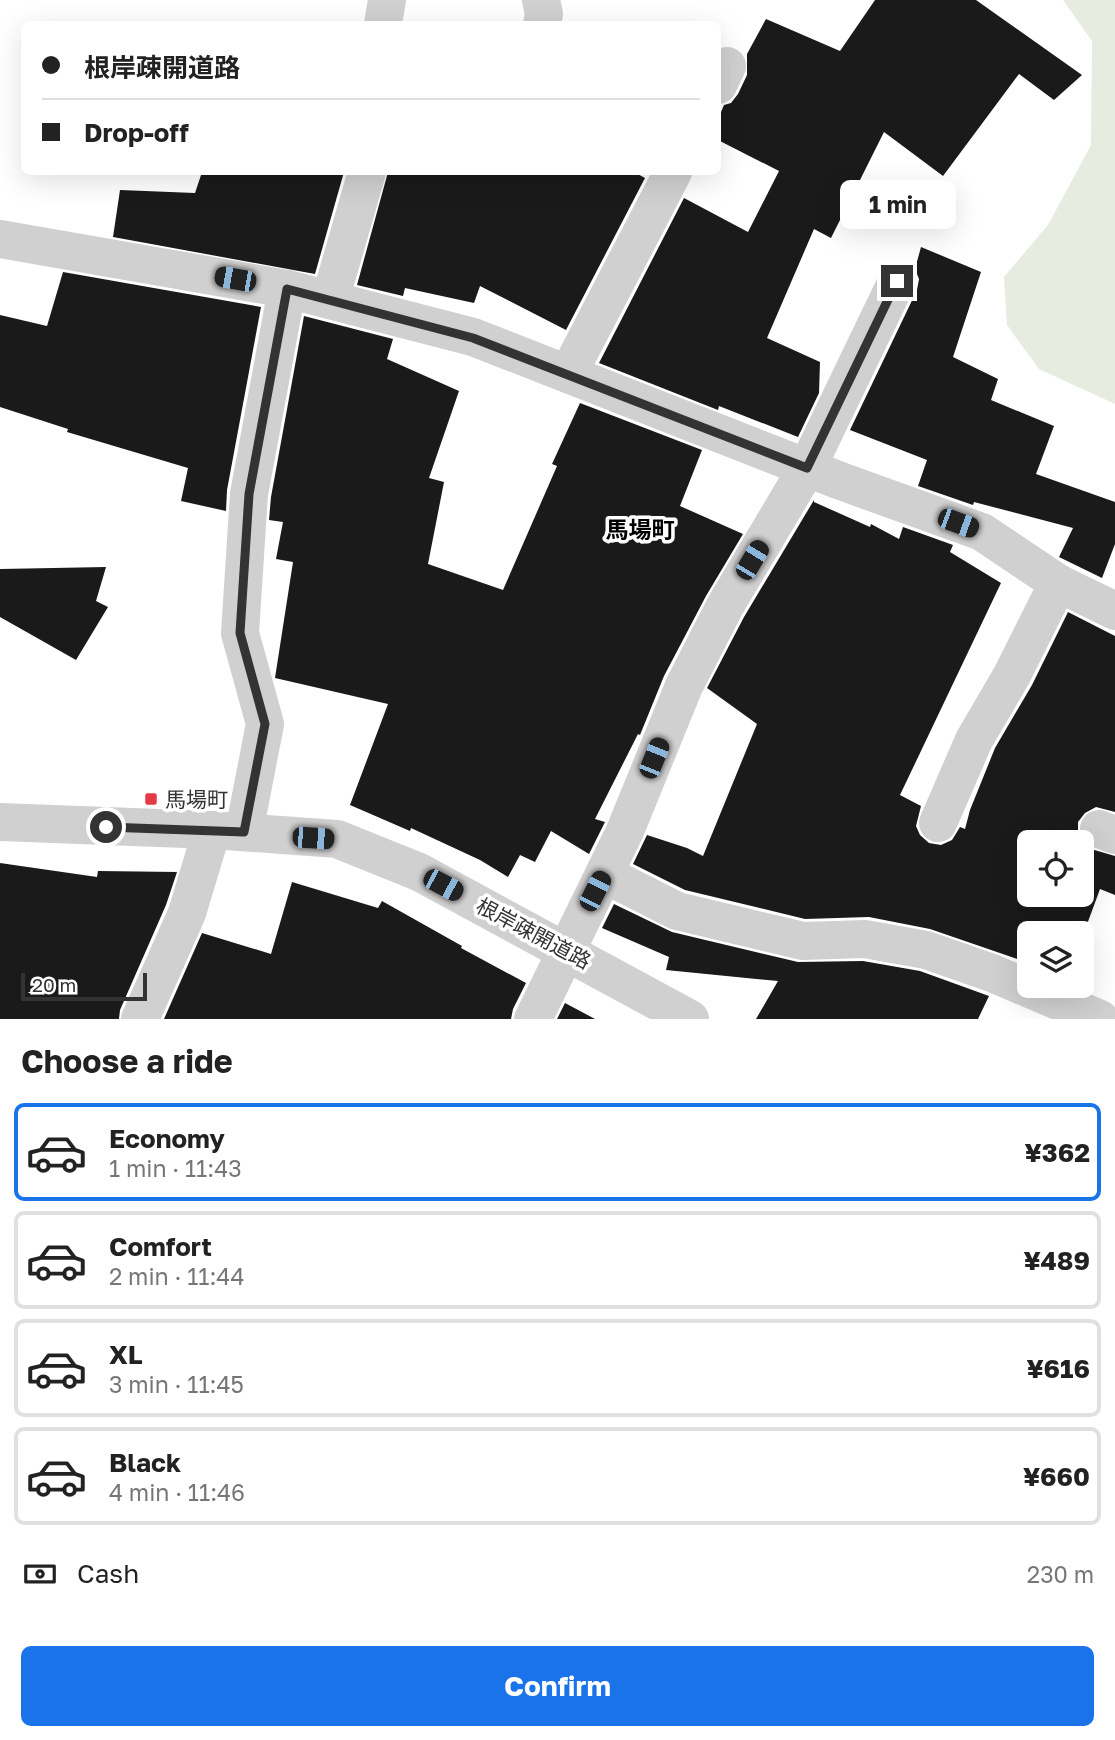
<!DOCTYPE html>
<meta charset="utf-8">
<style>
:root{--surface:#fff;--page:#f2f2f2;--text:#222;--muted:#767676;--line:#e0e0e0;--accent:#1a73e8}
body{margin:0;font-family:"Golos Text","Noto Sans JP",sans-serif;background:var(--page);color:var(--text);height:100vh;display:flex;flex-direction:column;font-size:26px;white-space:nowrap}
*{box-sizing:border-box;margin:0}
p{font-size:23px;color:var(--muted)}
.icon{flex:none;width:38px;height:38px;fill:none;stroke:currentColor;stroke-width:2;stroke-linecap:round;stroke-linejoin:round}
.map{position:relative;height:1019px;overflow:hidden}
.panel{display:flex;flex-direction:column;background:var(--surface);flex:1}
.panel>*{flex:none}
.banner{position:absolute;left:21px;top:21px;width:700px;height:154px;border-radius:10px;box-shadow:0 7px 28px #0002;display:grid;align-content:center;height:154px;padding:0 21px;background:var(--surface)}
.controls{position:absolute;left:1017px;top:830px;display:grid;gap:14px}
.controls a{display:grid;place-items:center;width:77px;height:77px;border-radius:10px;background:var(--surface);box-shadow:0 7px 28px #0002;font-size:35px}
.scale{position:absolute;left:21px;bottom:18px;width:126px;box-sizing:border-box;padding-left:7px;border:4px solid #333;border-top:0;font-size:19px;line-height:24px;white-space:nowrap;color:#333;-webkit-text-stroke:5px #fff;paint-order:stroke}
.end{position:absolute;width:32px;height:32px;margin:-16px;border:9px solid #333;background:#fff;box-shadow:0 0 0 4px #fff}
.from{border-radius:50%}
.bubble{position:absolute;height:49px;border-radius:10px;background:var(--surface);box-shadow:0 7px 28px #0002;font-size:23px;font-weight:700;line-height:49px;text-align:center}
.car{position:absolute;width:21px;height:42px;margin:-21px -10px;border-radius:9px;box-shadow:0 0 5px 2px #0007;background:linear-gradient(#222 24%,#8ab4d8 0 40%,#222 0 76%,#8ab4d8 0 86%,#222 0)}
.banner b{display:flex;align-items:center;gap:24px;height:66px;font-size:26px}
.banner b+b{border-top:2px solid var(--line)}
.banner i{width:18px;height:18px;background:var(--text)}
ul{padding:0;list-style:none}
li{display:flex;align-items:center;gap:21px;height:98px;margin:0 14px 10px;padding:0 7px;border:4px solid var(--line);border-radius:10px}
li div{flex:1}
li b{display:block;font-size:26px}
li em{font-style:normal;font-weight:700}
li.on{border-color:var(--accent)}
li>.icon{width:63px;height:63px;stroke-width:1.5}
h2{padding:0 21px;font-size:32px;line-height:84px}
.pay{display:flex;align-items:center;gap:18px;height:77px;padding:0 21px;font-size:26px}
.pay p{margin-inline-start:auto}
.cta{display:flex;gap:14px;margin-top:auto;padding:14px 21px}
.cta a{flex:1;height:80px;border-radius:10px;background:var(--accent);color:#fff;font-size:28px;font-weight:700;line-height:80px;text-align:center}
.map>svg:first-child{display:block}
.green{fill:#e6ecdf}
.building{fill:#1a1a1a}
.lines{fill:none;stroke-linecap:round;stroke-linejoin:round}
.minor{stroke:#d0d0d0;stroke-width:38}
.route{stroke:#333;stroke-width:9}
.poi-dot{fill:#e63946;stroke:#fff;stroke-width:2.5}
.labels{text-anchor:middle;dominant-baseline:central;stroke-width:7;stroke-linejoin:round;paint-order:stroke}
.poi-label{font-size:21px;fill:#333;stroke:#fff;text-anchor:start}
.street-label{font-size:21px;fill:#333;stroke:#fff}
.neighbourhood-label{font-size:23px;font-weight:bold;fill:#000;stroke:#fff}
</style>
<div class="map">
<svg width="1115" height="1019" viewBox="0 0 1115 1019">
<rect width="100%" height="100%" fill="#fff"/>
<path class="green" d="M1063,0H1115V404L1039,369L1007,325L1004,277L1048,225L1091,145L1092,41Z"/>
<g class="building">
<path d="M875,0H976L1082,75L1054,100L1019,74L943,176L884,132L831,238L814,229L767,338L820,362L819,393L798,437L719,406L718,410L599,363L684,198L748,232L779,171L718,140V119L724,105L731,103L738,94L747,75V54L766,19L840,51Z"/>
<path d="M202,172H344L315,274L113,237L120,190L195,193Z"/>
<path d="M388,172H634L645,178L566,330L480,286L474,303L405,288L403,296L357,285Z"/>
<path d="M921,247L981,272L953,357L998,379L991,400L1054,426L1036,474L1115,502V544L1102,578L1059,557L1073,528L974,502L973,505L918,486L927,460L850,430L917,290L919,279L915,269Z"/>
<path d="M63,272L261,307L227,490L226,511L181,501L188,468L67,432L68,429L0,407V315L47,326Z"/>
<path d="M304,316L393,339L387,359L459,391L429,478L444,482L428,564L503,590L557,466L552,464L580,403L702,450L680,506L743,534L706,596L664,676L640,735L638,734L595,819L605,822L589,854L551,831L535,862L520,855L508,877L480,860L411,828L410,831L350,805L388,704L275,678L293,562L276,559L283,522L269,520L271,497Z"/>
<path d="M814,500V502L870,527L871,524L899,539L903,527L953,545L950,552L1001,583L900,795L921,806L916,826L920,835L929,843L941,845L952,840L960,827L965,829L970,810L995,748L1032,685L1068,612L1115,636V812L1096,807L1085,813L1078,822V833L1081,842H1029V894H1082V842L1091,849L1115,856V895L1100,889L1082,938V933H1029V963L930,929L869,917L805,919L685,890L633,864L647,835L687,848L703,856L757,724L707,688L744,617Z"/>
<path d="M106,567L96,601L108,607L76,660L0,617V569Z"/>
<path d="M0,863L97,877L98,871L177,872L166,905L120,1010L119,1019H0Z"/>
<path d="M292,882L378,908L382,901L462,946L461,948L526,983L513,1009L511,1019H164L202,933L271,954Z"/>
<path d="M614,904L672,932L798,962L863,961L920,971L989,996L978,1019H756L778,981L666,970L669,957L602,928Z"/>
<path d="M565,1003L595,1019H557Z"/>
</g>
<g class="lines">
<g class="minor">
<path d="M541,0L544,14L542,24"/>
<path d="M383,24L387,0"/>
<path d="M718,85L727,66"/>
<path d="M0,239L287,289L473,337L838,480L982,532L1058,583L1115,611"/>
<path d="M330,300L367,172"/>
<path d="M568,374L673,172"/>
<path d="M0,822L212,830L337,839L419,872L690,1019"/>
<path d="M938,823L974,740L1012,675L1058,583"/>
<path d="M1099,829L1115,835"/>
<path d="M244,832L265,724L240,633L249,494L287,289"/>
<path d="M604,874L677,911L803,941L865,939L926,950L992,973L1100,1019"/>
<path d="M140,1019L187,913L212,830"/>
<path d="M533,1019L625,831L684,686L725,606L807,468L897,281"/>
</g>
</g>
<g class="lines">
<path class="route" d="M106,827L244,832L265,724L240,633L249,494L287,289L473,338L807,468L897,281"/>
</g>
<rect class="poi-dot" x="144" y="792" width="14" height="14" rx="3.5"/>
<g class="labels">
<g class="poi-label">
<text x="165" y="799">馬場町</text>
</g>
<g class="street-label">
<text transform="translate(534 933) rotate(28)">根岸疎開道路</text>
</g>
<g class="neighbourhood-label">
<text x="640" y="529">馬場町</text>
</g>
</g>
</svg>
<div class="controls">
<a><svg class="icon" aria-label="locate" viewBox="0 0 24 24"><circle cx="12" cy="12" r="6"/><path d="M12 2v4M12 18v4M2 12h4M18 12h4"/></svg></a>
<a><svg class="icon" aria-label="layers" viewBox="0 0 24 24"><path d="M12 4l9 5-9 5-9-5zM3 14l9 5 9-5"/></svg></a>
</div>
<div class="scale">20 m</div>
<i class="end from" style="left:106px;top:827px"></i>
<i class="end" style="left:897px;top:281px"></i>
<div class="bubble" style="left:840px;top:180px;width:116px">1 min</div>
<i class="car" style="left:235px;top:279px;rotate:280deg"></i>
<i class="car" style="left:958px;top:523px;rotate:110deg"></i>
<i class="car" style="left:752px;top:560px;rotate:31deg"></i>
<i class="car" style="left:654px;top:758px;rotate:22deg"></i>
<i class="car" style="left:313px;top:838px;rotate:94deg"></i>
<i class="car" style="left:443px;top:885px;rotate:118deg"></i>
<i class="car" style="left:595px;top:891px;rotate:27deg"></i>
<div class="banner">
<b><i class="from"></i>根岸疎開道路</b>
<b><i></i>Drop-off</b>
</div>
</div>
<section class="panel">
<h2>Choose a ride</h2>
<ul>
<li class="on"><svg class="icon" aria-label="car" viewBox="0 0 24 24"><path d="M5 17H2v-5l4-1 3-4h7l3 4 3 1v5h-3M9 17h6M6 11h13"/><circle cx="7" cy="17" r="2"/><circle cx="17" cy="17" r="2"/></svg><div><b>Economy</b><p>1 min · 11:43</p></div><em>¥362</em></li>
<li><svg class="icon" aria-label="car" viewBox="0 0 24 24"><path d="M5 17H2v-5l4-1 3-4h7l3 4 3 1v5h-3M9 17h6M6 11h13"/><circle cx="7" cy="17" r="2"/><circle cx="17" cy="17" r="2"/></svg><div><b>Comfort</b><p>2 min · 11:44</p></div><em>¥489</em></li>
<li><svg class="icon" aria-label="car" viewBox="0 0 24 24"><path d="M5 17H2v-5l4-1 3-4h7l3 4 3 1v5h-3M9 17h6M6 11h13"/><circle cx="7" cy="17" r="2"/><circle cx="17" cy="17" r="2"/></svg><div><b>XL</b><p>3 min · 11:45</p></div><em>¥616</em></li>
<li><svg class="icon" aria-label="car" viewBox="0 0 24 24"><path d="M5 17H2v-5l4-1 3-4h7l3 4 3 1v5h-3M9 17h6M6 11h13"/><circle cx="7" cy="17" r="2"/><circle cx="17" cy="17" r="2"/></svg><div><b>Black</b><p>4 min · 11:46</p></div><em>¥660</em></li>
</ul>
<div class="pay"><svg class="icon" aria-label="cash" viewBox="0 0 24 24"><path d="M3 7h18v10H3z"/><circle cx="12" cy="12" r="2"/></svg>Cash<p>230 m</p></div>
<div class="cta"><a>Confirm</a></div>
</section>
